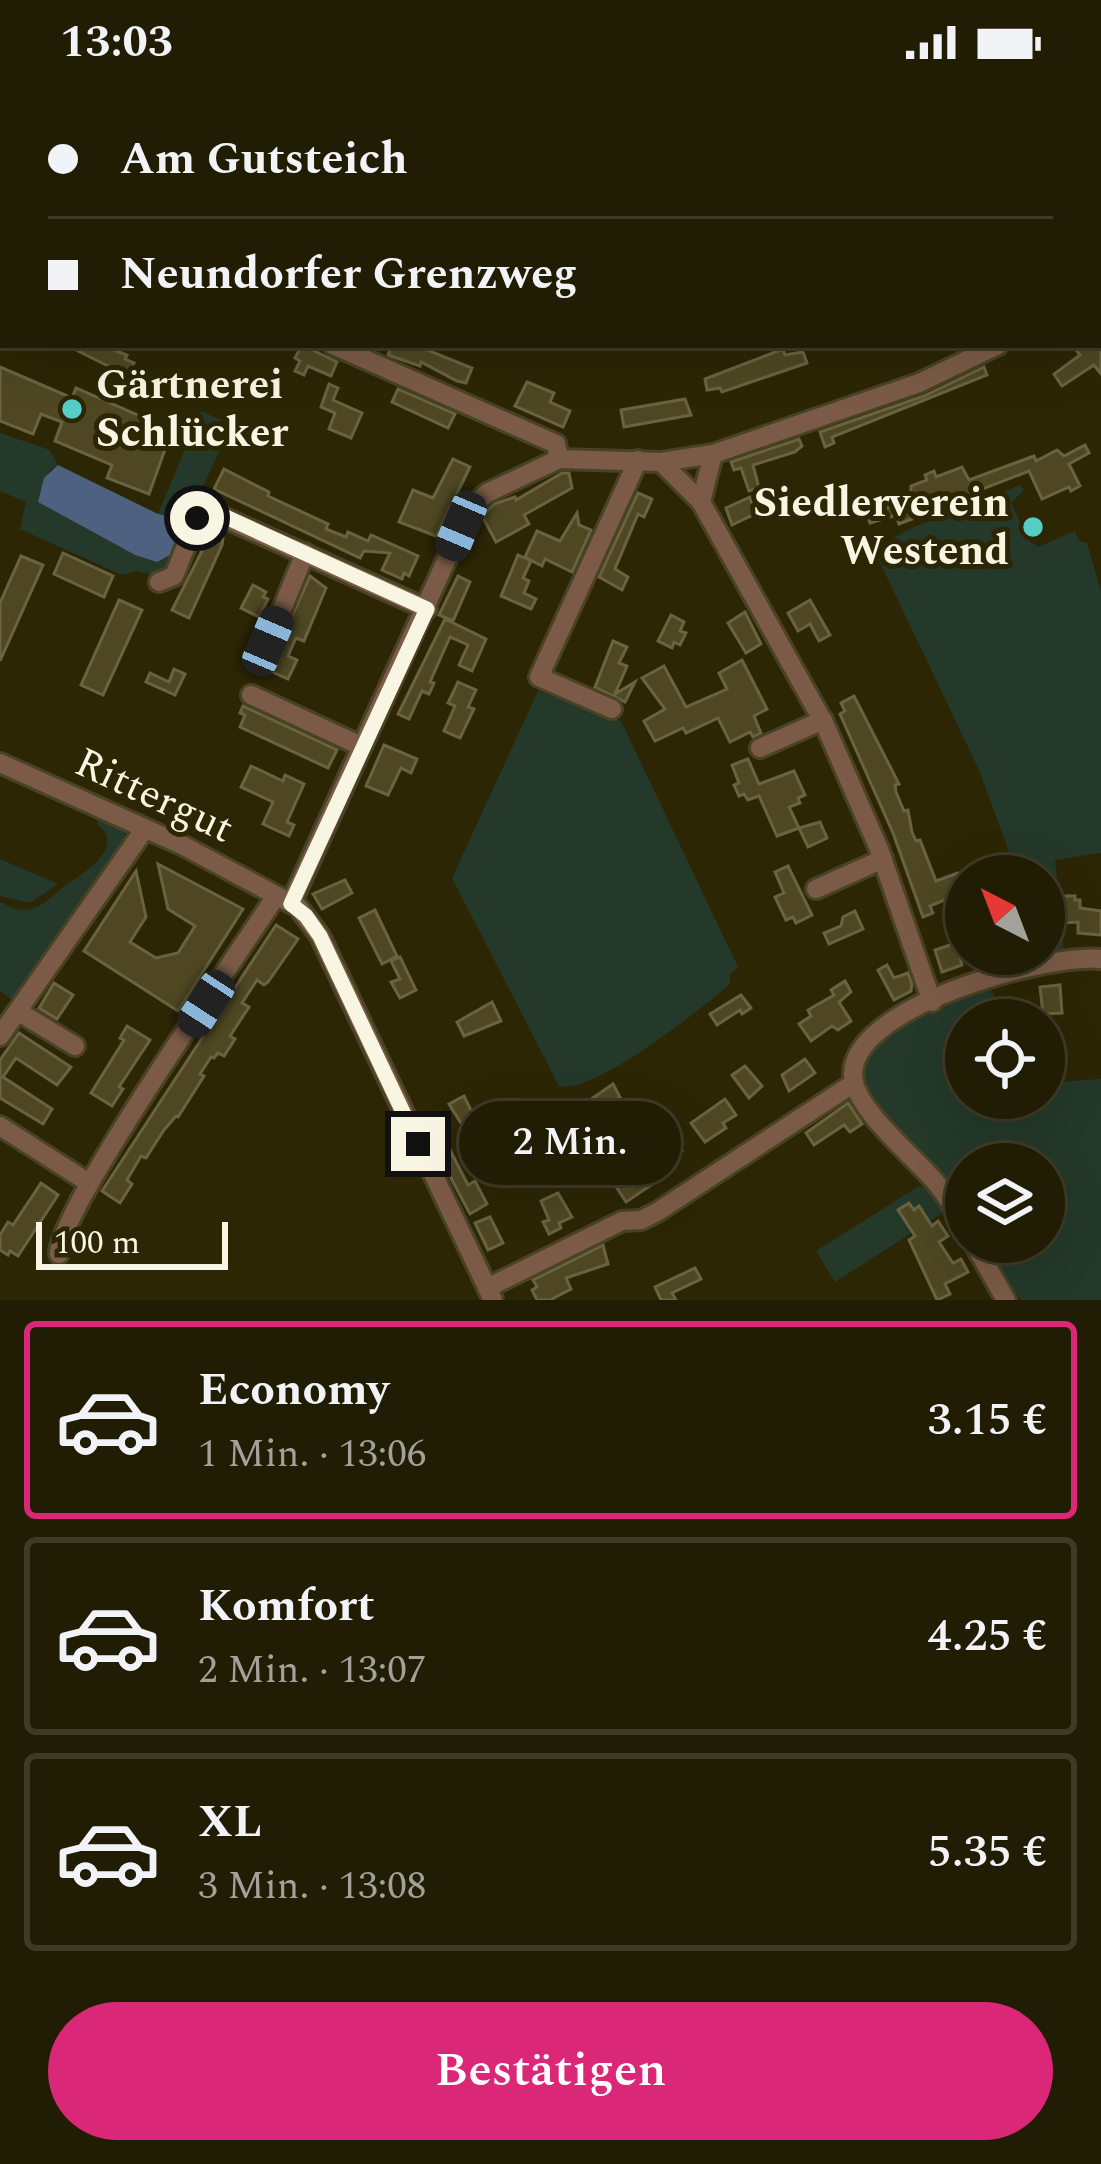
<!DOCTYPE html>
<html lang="de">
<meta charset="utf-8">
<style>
:root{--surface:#211c04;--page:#29250e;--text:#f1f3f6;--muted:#a2a19a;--line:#3e3a26;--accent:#db2777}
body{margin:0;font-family:Spectral,serif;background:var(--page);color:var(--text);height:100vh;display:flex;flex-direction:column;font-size:45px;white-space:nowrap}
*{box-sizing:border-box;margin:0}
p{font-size:39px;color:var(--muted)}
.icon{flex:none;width:66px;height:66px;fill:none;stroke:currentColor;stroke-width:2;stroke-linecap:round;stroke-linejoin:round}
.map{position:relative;height:1216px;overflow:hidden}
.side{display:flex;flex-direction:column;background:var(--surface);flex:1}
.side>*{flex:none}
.guide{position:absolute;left:0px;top:0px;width:1101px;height:264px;box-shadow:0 12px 48px #0002,0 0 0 3px var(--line);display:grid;align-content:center;height:264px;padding:0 48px;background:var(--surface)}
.needle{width:78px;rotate:318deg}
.tools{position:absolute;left:945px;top:771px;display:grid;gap:24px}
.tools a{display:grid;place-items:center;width:120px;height:120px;border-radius:50%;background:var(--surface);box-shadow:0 12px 48px #0002,0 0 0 3px var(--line);font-size:60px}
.scale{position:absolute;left:36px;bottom:30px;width:192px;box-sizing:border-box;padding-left:12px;border:6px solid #f8f5e2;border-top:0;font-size:33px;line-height:42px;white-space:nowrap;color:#f8f5e2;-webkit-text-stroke:9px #2c2605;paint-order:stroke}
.end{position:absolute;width:54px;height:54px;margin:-27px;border:15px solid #f8f5e2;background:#111;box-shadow:0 0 0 6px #111}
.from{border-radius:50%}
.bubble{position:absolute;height:84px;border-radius:42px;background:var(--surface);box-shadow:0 12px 48px #0002,0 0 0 3px var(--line);font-size:39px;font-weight:600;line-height:84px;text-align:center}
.car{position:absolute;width:36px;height:72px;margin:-36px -18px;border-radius:15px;box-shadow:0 0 9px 3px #0007;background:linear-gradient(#222 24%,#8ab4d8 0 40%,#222 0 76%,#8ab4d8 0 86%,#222 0)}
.guide b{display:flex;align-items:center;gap:42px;height:114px;font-size:45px}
.guide b+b{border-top:3px solid var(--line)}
.guide i{width:30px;height:30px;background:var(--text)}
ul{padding:21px 0 0;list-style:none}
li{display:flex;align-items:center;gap:36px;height:198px;margin:0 24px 18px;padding:0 24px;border:6px solid var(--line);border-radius:12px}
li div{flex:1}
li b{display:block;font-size:45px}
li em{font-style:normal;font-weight:600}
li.selected{border-color:var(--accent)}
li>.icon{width:108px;height:108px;stroke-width:1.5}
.primary-button{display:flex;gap:24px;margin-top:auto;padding:24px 48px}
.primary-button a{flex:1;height:138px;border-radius:72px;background:var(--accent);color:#fff;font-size:48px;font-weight:600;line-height:138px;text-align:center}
.status{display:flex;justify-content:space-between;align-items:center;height:84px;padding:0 60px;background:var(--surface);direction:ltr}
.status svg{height:33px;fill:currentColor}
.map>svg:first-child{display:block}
.green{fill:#24392a}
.water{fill:#4e6180}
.building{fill:#4e4722;stroke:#696342;stroke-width:3}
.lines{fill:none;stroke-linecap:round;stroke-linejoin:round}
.minor-casing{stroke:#494324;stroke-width:24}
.minor{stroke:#7b5b47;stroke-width:18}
.route{stroke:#f8f5e2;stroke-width:15}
.poi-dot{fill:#55cec5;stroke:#2c2605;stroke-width:4.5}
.labels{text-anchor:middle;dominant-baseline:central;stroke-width:10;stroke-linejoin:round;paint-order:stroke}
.poi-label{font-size:42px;font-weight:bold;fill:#f8f5e2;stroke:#2c2605;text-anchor:start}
.street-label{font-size:42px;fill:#f8f5e2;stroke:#2c2605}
</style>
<div class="status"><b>13:03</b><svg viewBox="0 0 49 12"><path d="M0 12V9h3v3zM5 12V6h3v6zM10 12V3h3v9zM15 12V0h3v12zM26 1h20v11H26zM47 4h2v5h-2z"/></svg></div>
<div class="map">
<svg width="1101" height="1216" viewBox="0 0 1101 1216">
<rect width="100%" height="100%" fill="#2c2605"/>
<g class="green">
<path d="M201,327L221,336L215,351L225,356L198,412L180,411L177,416L187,422C189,445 178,480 159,492L137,487L122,491L20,445L26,418L0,407V349L50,366L58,381L50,386L38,418L135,471L157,478L168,430H158Z"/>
<path d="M1020,401L1024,406L1011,419L1030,458L1038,463L1075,447L1079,457L1087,459L1101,507V769L1055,776L1064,867L1035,872L1044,870V792H1018L979,686L874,466L907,446Z"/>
<path d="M538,607L621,637L738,883L730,890V900C701,925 594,1011 559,1002L452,794Z"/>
<path d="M100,733L125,748L124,759L14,917L0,907V818C9,822 17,827 27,826C45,823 53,810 66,801C84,789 127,763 97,740Z"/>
<path d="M0,775L58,800L30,819L0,812Z"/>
<path d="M989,898L1003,936H966V1014H1044V999L1101,995V1216H1021L979,1158H1044V1080H966V1138L897,1056L862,1001L861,980L889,943Z"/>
<path d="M919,1102L936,1106L949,1125L835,1198L816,1167Z"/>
</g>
<path class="water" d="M58,381L158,430L175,433L180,443L170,471L157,478L135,471L38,418L44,394Z"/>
<g class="building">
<path d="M66,261H101L127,271L125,275L134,279L132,283L148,290L144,300Z"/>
<path d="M302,261L337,278L331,292L308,282L304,291L295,287L300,277L295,274Z"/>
<path d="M392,261H415L472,284L466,299L457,297L421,278L420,282L388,271Z"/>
<path d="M1072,261H1101V290L1094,281L1062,302L1054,290L1080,271Z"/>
<path d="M783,265L785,271L803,268L807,279L722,308L720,304L707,306L705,295Z"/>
<path d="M0,283L72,314L76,304L172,346L149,410L107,394L112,381L55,357L62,338L41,330L33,350L0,337Z"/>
<path d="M984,283L987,291L832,353L834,359L825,363L820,348L924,312Z"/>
<path d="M527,298L554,309L550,318L570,327L563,343L515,322Z"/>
<path d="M329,300L338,304L333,316L362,329L351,354L329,345L335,329L321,323Z"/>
<path d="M398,305L455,330L448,344L392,318Z"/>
<path d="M685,315L691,331L624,343L621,326Z"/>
<path d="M799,355L802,362L795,368L753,381L759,404L749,407L741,384L734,386L731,378Z"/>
<path d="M1085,361L1089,369L1069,380L1080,402L1071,407L1069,403L1042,415L1029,387L936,423L933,416L916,422L911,409V402L927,396L925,391L934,387L936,393L962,383L969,396L1034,372L1036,377L1057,366L1064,372Z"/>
<path d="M453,375L470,383L436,452L399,438L413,406L433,414Z"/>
<path d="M224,385L269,408L268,412L328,440L326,445L346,453L348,448L368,457L371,451L418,472L409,492L404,489L402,495L382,486L390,469L364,467L360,474L214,405Z"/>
<path d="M562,389H569L572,404L524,431L529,440L496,458L482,432L494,420L515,413L516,416Z"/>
<path d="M638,409L652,415L644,433L638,430L615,485L628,493L622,506L599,493Z"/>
<path d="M750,413L755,430L732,441L726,424Z"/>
<path d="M906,418L912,435L899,440L896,431L870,439L867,429Z"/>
<path d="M577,429L579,441L591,446L572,488L545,475L542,482L525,473L537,447L560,457Z"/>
<path d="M207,446L223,454L222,461L189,534L172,526L202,467L199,465Z"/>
<path d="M63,469L113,492L104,513L54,490Z"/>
<path d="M518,471L531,477L523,494L529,497L524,509L536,515L531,525L501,512Z"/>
<path d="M21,472L43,481L0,577V519Z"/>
<path d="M310,492L326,504L304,557L296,554L288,572L297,576L288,595L268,586Z"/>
<path d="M458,492L470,498L453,537L439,531Z"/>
<path d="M253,501L266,508L263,513L268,515L259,533L241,524Z"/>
<path d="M119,516L142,526L103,611L81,601Z"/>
<path d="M810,516L830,551L819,557L810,540L798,547L788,529Z"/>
<path d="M745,528L761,560L746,569L728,539Z"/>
<path d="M671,531L684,538L680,547L686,549L680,561L674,558L672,564L658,557Z"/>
<path d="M445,535L486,555L472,587L459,581L468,561L450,553L430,598L434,599L429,610L422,607L409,635L398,630Z"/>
<path d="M613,557L627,563L619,579L627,582L615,610L635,598L625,618L595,603Z"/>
<path d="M742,576L767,625L754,632L761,649L753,653L750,648L730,658L718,634L686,649L683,644L655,657L644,637L665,625L642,594L664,582L686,623L727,605L719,589Z"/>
<path d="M174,585L185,590L175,611L146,598L150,589L169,598Z"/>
<path d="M458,598L476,606L468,623L474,625L460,654L444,647L455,622L448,619Z"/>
<path d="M854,612L899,700L895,701L896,708L904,727L908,726L912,748L916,757L920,756L936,797L958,789L961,797L966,795V807L930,822L933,829L923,833L893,749L840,630L845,627L841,619Z"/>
<path d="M243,622L337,666L328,684L240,643L245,631L240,629Z"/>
<path d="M384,661L417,675L411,689L401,684L388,711L366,702Z"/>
<path d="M748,675L759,700L794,687L805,711L798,714L800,719L789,723L799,744L820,738L827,754L808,763L799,744L777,752L759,712L748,716L744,710L739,712L734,701L739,699L732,681Z"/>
<path d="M251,682L283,697L285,691L304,700L287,738L294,741L289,752L263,740L273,718L241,703Z"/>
<path d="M158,780L243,825L178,927L84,867L136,787L146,833L130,858L156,874L178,869L195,842L168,825Z"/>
<path d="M788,782L812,831L796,839L793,833L786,836L775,813L784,809L775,788Z"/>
<path d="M345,796L352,809L322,825L313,810Z"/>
<path d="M1064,812H1075V816H1080V824L1101,827V851L1078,849V838L1063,839Z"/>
<path d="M375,826L397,872L382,880L359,834Z"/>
<path d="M855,827L863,845L829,860L824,849L841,842L843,833Z"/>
<path d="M276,841L298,855L268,898L264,901L257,896L242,919L249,923L230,952L235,955L224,972L218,969L214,974L211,973L200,990L204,992L178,1033L176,1032L164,1046L146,1074L141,1072L127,1096L132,1100L120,1119L102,1107Z"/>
<path d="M956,859L962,881L942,888L935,866Z"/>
<path d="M400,873L416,906L400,914L391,898L400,895L391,877Z"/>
<path d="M887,881L894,894L908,889L912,900L911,907L894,916L878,886Z"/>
<path d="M845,897L851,908L839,918L851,937L838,946L832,942L811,957L799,940L811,932L808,926L834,911L831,906Z"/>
<path d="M54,899L73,911L57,935L39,924Z"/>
<path d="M1060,901L1062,929L1043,930L1040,903Z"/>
<path d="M741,911L751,924L742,930L740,926L717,941L710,930Z"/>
<path d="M492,918L501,937L464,952L457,938Z"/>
<path d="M127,942L150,956L119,1003L123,1005L112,1022L91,1009L124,956L120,954Z"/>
<path d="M19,949L71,983L57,1001L16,974L3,993L52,1025L43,1040L0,1014V976Z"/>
<path d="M805,975L815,989L789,1007L782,991Z"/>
<path d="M745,982L762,1002L749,1014L732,991Z"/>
<path d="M613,1000L620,1013L569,1049L581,1073L571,1078L543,1023L552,1018L561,1036Z"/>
<path d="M464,1012L482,1049L471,1055L449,1020Z"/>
<path d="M725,1015L736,1031L723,1039L726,1044L705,1058L691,1039Z"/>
<path d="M848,1019L862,1040L850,1048L844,1041L814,1061L806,1049Z"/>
<path d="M664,1040L682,1067L668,1076L652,1048Z"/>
<path d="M518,1053L528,1074L503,1087L492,1066Z"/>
<path d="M449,1064L468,1101L475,1097L487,1120L470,1130L443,1079L441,1068Z"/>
<path d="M645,1081H650L660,1095L626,1118L617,1104Z"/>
<path d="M41,1099L58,1111L18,1172L10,1167L8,1171L0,1166V1151L8,1138L13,1141Z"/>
<path d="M558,1109L572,1133L559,1139L561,1144L549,1150L543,1138L549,1136L541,1117Z"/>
<path d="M909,1119L914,1126L919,1122L932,1142L938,1137L948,1152L939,1158L953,1179L961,1175L968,1188L945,1200L950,1210L937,1216L909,1156L915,1152L898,1126Z"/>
<path d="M490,1133L503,1159L488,1166L475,1139Z"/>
<path d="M603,1161L608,1180L566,1194L571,1205L550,1216H537L532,1206L537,1203L533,1196Z"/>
<path d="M695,1184L701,1195L672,1209L676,1216H661L655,1203Z"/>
</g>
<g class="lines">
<g class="minor-casing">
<g id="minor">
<path d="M503,0V2"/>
<path d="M977,0L980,3"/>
<path d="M199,3L202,0"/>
<path d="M0,66L3,69"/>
<path d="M1098,154L1101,158"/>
<path d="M0,165L3,164"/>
<path d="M1098,206L1101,204"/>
<path d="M0,219L3,216"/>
<path d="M1098,226L1101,231"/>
<path d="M333,261L556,360L559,375L661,378L713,370L919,299L998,261"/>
<path d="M661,378L701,418L825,641L879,765L932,918"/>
<path d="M701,418L713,370"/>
<path d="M159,498L174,492L197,434L207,426L427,525"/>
<path d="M269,557L305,469"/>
<path d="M251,611L361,662"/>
<path d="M612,625L539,593L638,376"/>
<path d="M760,664L823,636"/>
<path d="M0,679L182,761L298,823L320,852L493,1216"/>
<path d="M816,805L883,775"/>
<path d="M291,819L470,424L487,409L559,375"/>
<path d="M19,928L75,962"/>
<path d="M0,952L144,746"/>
<path d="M0,1042L89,1099"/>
<path d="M966,1144C955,1126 944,1106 929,1091C910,1070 860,1027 854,998C838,925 1048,869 1101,875"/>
<path d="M973,1158L1006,1216"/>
<path d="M59,1170C57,1128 241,866 276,812"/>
<path d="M487,1204L622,1137L641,1136L657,1128L854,999"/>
</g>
</g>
<use href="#minor" class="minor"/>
</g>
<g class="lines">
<path class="route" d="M197,434L207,426L217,429L427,525L291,820L306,832L320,852L418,1060"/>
</g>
<g class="poi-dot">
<circle cx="72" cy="325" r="12"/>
<circle cx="1033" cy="443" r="12"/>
</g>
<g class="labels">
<g class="poi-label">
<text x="96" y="301">Gärtnerei<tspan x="96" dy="48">Schlücker</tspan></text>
<text x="1009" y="419" text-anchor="end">Siedlerverein<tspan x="1009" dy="48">Westend</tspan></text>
</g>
<g class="street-label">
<text transform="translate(154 712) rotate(25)">Rittergut</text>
</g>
</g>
</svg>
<div class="tools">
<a><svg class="needle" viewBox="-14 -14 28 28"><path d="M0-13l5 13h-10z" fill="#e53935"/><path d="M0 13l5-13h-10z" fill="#a2a19a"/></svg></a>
<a><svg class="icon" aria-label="locate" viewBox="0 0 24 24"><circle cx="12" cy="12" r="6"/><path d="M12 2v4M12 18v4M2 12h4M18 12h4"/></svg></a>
<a><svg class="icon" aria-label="layers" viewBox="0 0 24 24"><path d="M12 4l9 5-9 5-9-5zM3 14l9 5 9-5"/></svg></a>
</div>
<div class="scale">100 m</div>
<i class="end from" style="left:197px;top:434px"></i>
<i class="end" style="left:418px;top:1060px"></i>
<div class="bubble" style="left:459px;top:1017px;width:222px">2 Min.</div>
<i class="car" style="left:461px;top:442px;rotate:203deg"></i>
<i class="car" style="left:268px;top:557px;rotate:23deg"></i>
<i class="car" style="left:206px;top:920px;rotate:213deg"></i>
<div class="guide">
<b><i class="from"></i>Am Gutsteich</b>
<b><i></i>Neundorfer Grenzweg</b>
</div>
</div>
<section class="side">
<ul>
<li class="selected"><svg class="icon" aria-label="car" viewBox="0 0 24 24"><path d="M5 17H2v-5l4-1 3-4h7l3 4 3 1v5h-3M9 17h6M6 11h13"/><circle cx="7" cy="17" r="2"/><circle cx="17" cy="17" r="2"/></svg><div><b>Economy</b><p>1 Min. · 13:06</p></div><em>3.15 €</em></li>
<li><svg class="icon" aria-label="car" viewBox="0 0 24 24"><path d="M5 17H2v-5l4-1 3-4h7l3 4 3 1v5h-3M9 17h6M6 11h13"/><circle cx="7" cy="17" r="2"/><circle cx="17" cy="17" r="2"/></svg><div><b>Komfort</b><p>2 Min. · 13:07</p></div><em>4.25 €</em></li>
<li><svg class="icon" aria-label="car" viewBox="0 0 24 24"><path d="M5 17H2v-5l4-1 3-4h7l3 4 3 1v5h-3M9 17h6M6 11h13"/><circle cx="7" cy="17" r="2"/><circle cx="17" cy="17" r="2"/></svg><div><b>XL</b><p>3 Min. · 13:08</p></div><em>5.35 €</em></li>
</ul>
<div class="primary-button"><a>Bestätigen</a></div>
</section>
